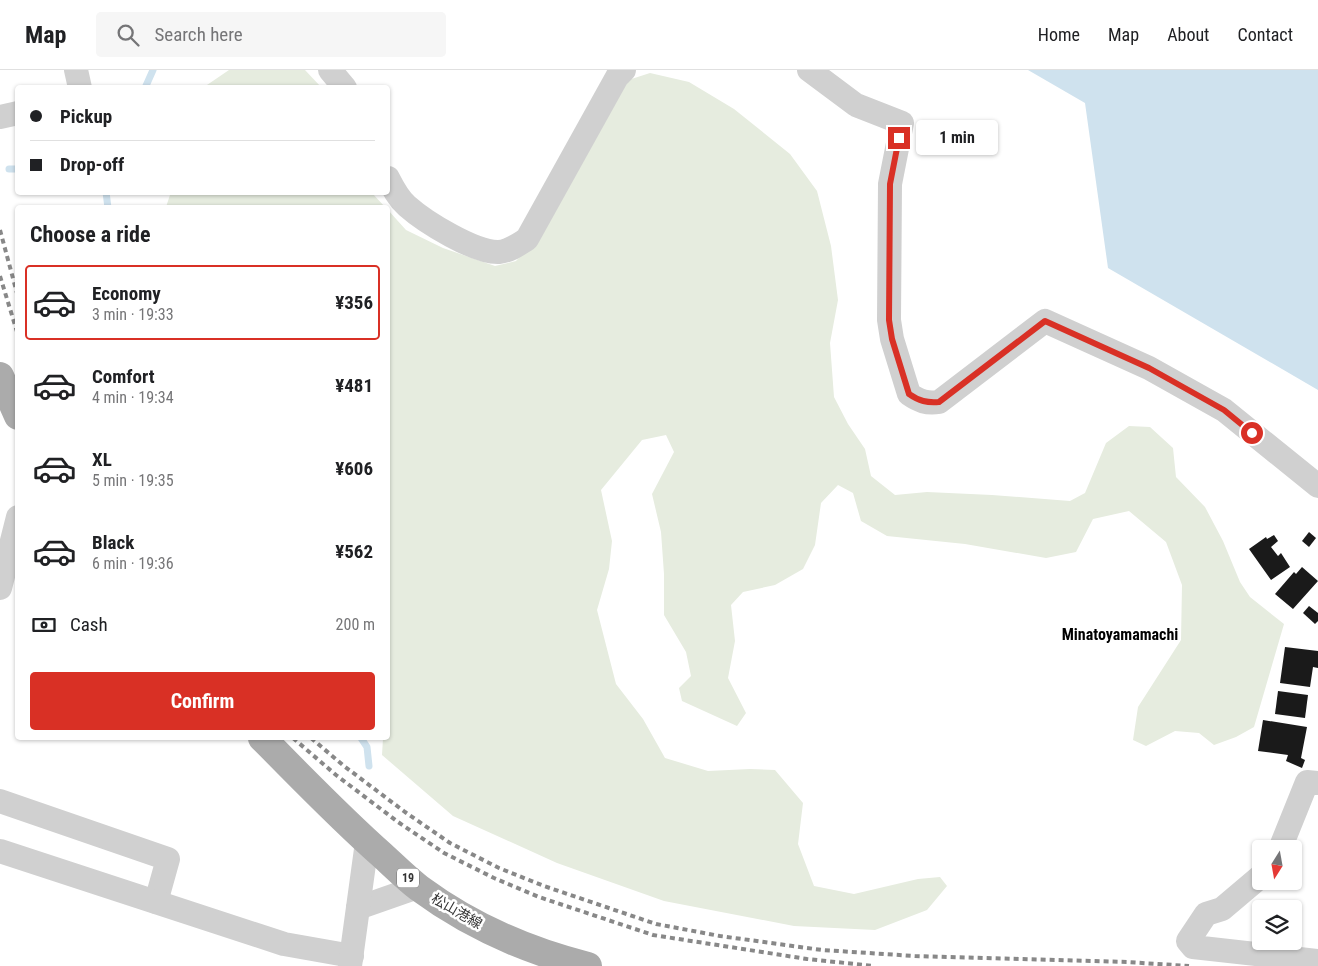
<!DOCTYPE html>
<meta charset="utf-8">
<style>
:root{--surface:#fff;--page:#f6f6f6;--text:#202124;--muted:#757577;--line:#e0e0e0;--accent:#d93025}
body{margin:0;font-family:"Roboto Condensed","Noto Sans JP",sans-serif;background:var(--page);color:var(--text);height:100vh;display:flex;flex-direction:column;font-size:19px;white-space:nowrap}
*{box-sizing:border-box;margin:0}
p{font-size:16px;color:var(--muted)}
.icon{flex:none;width:28px;height:28px;fill:none;stroke:currentColor;stroke-width:2;stroke-linecap:round;stroke-linejoin:round}
.map{position:relative;flex:1;overflow:hidden}
.details{position:absolute;left:15px;top:135px;width:375px;height:535px;display:flex;flex-direction:column;background:var(--surface);border-radius:5px;box-shadow:0 1px 4px #0004}
.details>*{flex:none}
.hud{position:absolute;left:15px;top:15px;width:375px;height:110px;border-radius:5px;box-shadow:0 1px 4px #0004;display:grid;align-content:center;height:110px;padding:0 15px;background:var(--surface)}
.needle{width:32px;rotate:191deg}
.tools{position:absolute;left:1252px;top:770px;display:grid;gap:10px}
.tools a{display:grid;place-items:center;width:50px;height:50px;border-radius:5px;background:var(--surface);box-shadow:0 1px 4px #0004;font-size:25px}
.end{position:absolute;width:22px;height:22px;margin:-11px;border:6px solid #d93025;background:#fff;box-shadow:0 0 0 2px #fff}
.from{border-radius:50%}
.bubble{position:absolute;height:35px;border-radius:5px;background:var(--surface);box-shadow:0 1px 4px #0004;font-size:16px;font-weight:700;line-height:35px;text-align:center}
.hud b{display:flex;align-items:center;gap:18px;height:48px;font-size:19px}
.hud b+b{border-top:1px solid var(--line)}
.hud i{width:12px;height:12px;background:var(--text)}
ul{padding:0;list-style:none}
li{display:flex;align-items:center;gap:15px;height:75px;margin:0 10px 8px;padding:0 5px;border:2px solid transparent;border-radius:5px}
li div{flex:1}
li b{display:block;font-size:19px}
li em{font-style:normal;font-weight:700}
li.current{border-color:var(--accent)}
li>.icon{width:45px;height:45px;stroke-width:1.5}
h2{padding:0 15px;font-size:22px;line-height:60px}
.pay{display:flex;align-items:center;gap:12px;height:55px;padding:0 15px;font-size:19px}
.pay p{margin-inline-start:auto}
.primary-button{display:flex;gap:10px;margin-top:auto;padding:10px 15px}
.primary-button a{flex:1;height:58px;border-radius:5px;background:var(--accent);color:#fff;font-size:20px;font-weight:700;line-height:58px;text-align:center}
header{display:flex;align-items:center;gap:30px;box-sizing:border-box;height:70px;padding:0 25px;background:var(--surface);border-bottom:1px solid var(--line)}
header strong{font-size:24px}
nav{display:flex;gap:28px;margin-inline-start:auto;font-size:18px}
.search{width:350px;height:45px;background:var(--page);display:flex;align-items:center;gap:12px;box-sizing:border-box;padding:0 18px;border-radius:5px;color:var(--muted);font-size:19px}
.map>svg:first-child{display:block}
.green{fill:#e6ecdf}
.water{fill:#cfe2ee}
.lines{fill:none;stroke-linecap:round;stroke-linejoin:round}
.stream{stroke:#cfe2ee;stroke-width:7}
.building{fill:#1a1a1a}
.minor{stroke:#d0d0d0;stroke-width:24}
.major{stroke:#ababab;stroke-width:28}
.rail{stroke:#888;stroke-width:4;stroke-dasharray:5 4;stroke-linecap:butt}
.route{stroke:#d93025;stroke-width:6}
.labels{text-anchor:middle;dominant-baseline:central;stroke-width:5;stroke-linejoin:round;paint-order:stroke}
.shield{fill:#fff;stroke:#707070;stroke-width:1}
.shield-label{font-size:12px;font-weight:bold;fill:#333}
.street-label{font-size:14px;fill:#333;stroke:#fff}
.quarter-label{font-size:16px;font-weight:bold;fill:#000;stroke:#fff}
</style>
<header>
<strong>Map</strong>
<div class="search"><svg class="icon" aria-label="search" viewBox="0 0 24 24"><circle cx="10" cy="10" r="6"/><path d="M15 15l6 6"/></svg>Search here</div>
<nav><a>Home</a><a>Map</a><a>About</a><a>Contact</a></nav>
</header>
<div class="map">
<svg width="1318" height="896" viewBox="0 0 1318 896">
<rect width="100%" height="100%" fill="#fff"/>
<g class="green">
<path d="M229,0H305L321,17H204Z"/>
<path d="M650,3L689,12L734,39L790,84L817,121L831,176L838,230L830,273L834,327L848,354L865,379L871,406L895,425L927,422L992,425L1070,431L1085,423L1106,373L1129,356L1150,357L1173,378L1176,407L1205,437L1223,471L1240,512L1250,527L1284,554L1254,657L1236,667L1214,675L1199,663L1175,661L1146,676L1133,670L1138,637L1181,570L1182,515L1166,472L1129,441L1093,449L1076,482L1046,488L965,474L887,466L861,451L853,423L838,415L821,433L815,475L803,499L775,515L743,522L731,535L735,571L728,608L746,643L737,656L682,631L679,618L691,606L686,582L664,545V504L661,462L652,424L674,382L666,365L642,370L601,420L612,471L609,499L597,540L616,614L643,649L665,688L708,701L750,699L775,700L803,733L798,774L814,816L854,824L918,809L940,807L947,816L927,840L875,860L794,856L664,831L557,793L453,746L382,685L383,668H388V140L406,160L443,178L495,196L516,191L535,170L616,14Z"/>
<path d="M171,122L372,123L385,137H166Z"/>
</g>
<path class="water" d="M1028,0H1318V320L1108,198L1085,33Z"/>
<g class="lines">
<g class="stream">
<path d="M145,18L153,0"/>
<path d="M9,99H18"/>
<path d="M106,122L108,138"/>
<path d="M361,668L367,677L369,696"/>
</g>
</g>
<g class="building">
<path d="M1309,462L1316,468L1309,477L1302,471Z"/>
<path d="M1274,465L1278,471L1271,477L1278,486L1281,483L1290,497L1271,510L1249,479L1266,467L1267,469Z"/>
<path d="M1302,497L1318,511L1293,539L1275,524L1294,502L1296,504Z"/>
<path d="M1309,536L1318,543V551L1315,554L1303,543Z"/>
<path d="M1285,577L1318,581V598L1313,597L1310,617L1280,613Z"/>
<path d="M1278,621L1308,625L1305,648L1275,644Z"/>
<path d="M1263,650L1307,657L1301,688L1305,690L1302,698L1286,691L1288,685L1258,681Z"/>
</g>
<g class="lines">
<g class="minor">
<path d="M76,0L80,18"/>
<path d="M330,0L345,18"/>
<path d="M809,0L856,35L902,53L890,114L889,250L892,269L909,324C919,331 927,334 939,332L1045,251L1149,298L1224,340L1318,416"/>
<path d="M0,47L18,43"/>
<path d="M388,108C393,118 398,128 407,136C425,152 475,183 499,182C510,181 519,174 527,169L617,7L624,0"/>
<path d="M0,518L18,447"/>
<path d="M0,731L168,789L156,832"/>
<path d="M1280,779L1307,712L1318,713"/>
<path d="M0,781L284,874L352,886"/>
<path d="M1261,806L1222,839L1206,844L1188,871L1193,877L1318,891"/>
<path d="M358,838L418,817"/>
<path d="M350,896L367,772"/>
</g>
<g class="major">
<path d="M0,306L18,346"/>
<path d="M262,668C301,707 340,748 382,785C394,796 406,808 419,818C469,855 528,881 588,896"/>
</g>
<g class="rail">
<path d="M0,160L18,227"/>
<path d="M0,206L18,265"/>
<path d="M293,668L336,705L398,752L444,783L494,808L539,827L653,865L807,889L874,896"/>
<path d="M311,668L344,696L405,742L450,773L499,798L544,816L656,854L720,866L822,880L915,886L1127,892L1189,896"/>
</g>
</g>
<g class="lines">
<path class="route" d="M899,68L890,114L889,250L892,269L909,324C919,331 927,333 939,332L1045,251L1149,298L1224,340L1252,363"/>
</g>
<g class="labels">
<rect class="shield" x="397" y="798.5" width="22" height="19" rx="4"/>
<g class="shield-label">
<text x="408" y="808">19</text>
</g>
<g class="street-label">
<text transform="translate(457 841) rotate(30)">松山港線</text>
</g>
<g class="quarter-label">
<text x="1120" y="564">Minatoyamamachi</text>
</g>
</g>
</svg>
<div class="tools">
<a><svg class="needle" viewBox="-14 -14 28 28"><path d="M0-13l5 13h-10z" fill="#e53935"/><path d="M0 13l5-13h-10z" fill="#757577"/></svg></a>
<a><svg class="icon" aria-label="layers" viewBox="0 0 24 24"><path d="M12 4l9 5-9 5-9-5zM3 14l9 5 9-5"/></svg></a>
</div>
<i class="end from" style="left:1252px;top:363px"></i>
<i class="end" style="left:899px;top:68px"></i>
<div class="bubble" style="left:916px;top:50px;width:82px">1 min</div>
<div class="hud">
<b><i class="from"></i>Pickup</b>
<b><i></i>Drop-off</b>
</div>
<section class="details">
<h2>Choose a ride</h2>
<ul>
<li class="current"><svg class="icon" aria-label="car" viewBox="0 0 24 24"><path d="M5 17H2v-5l4-1 3-4h7l3 4 3 1v5h-3M9 17h6M6 11h13"/><circle cx="7" cy="17" r="2"/><circle cx="17" cy="17" r="2"/></svg><div><b>Economy</b><p>3 min · 19:33</p></div><em>¥356</em></li>
<li><svg class="icon" aria-label="car" viewBox="0 0 24 24"><path d="M5 17H2v-5l4-1 3-4h7l3 4 3 1v5h-3M9 17h6M6 11h13"/><circle cx="7" cy="17" r="2"/><circle cx="17" cy="17" r="2"/></svg><div><b>Comfort</b><p>4 min · 19:34</p></div><em>¥481</em></li>
<li><svg class="icon" aria-label="car" viewBox="0 0 24 24"><path d="M5 17H2v-5l4-1 3-4h7l3 4 3 1v5h-3M9 17h6M6 11h13"/><circle cx="7" cy="17" r="2"/><circle cx="17" cy="17" r="2"/></svg><div><b>XL</b><p>5 min · 19:35</p></div><em>¥606</em></li>
<li><svg class="icon" aria-label="car" viewBox="0 0 24 24"><path d="M5 17H2v-5l4-1 3-4h7l3 4 3 1v5h-3M9 17h6M6 11h13"/><circle cx="7" cy="17" r="2"/><circle cx="17" cy="17" r="2"/></svg><div><b>Black</b><p>6 min · 19:36</p></div><em>¥562</em></li>
</ul>
<div class="pay"><svg class="icon" aria-label="cash" viewBox="0 0 24 24"><path d="M3 7h18v10H3z"/><circle cx="12" cy="12" r="2"/></svg>Cash<p>200 m</p></div>
<div class="primary-button"><a>Confirm</a></div>
</section>
</div>
